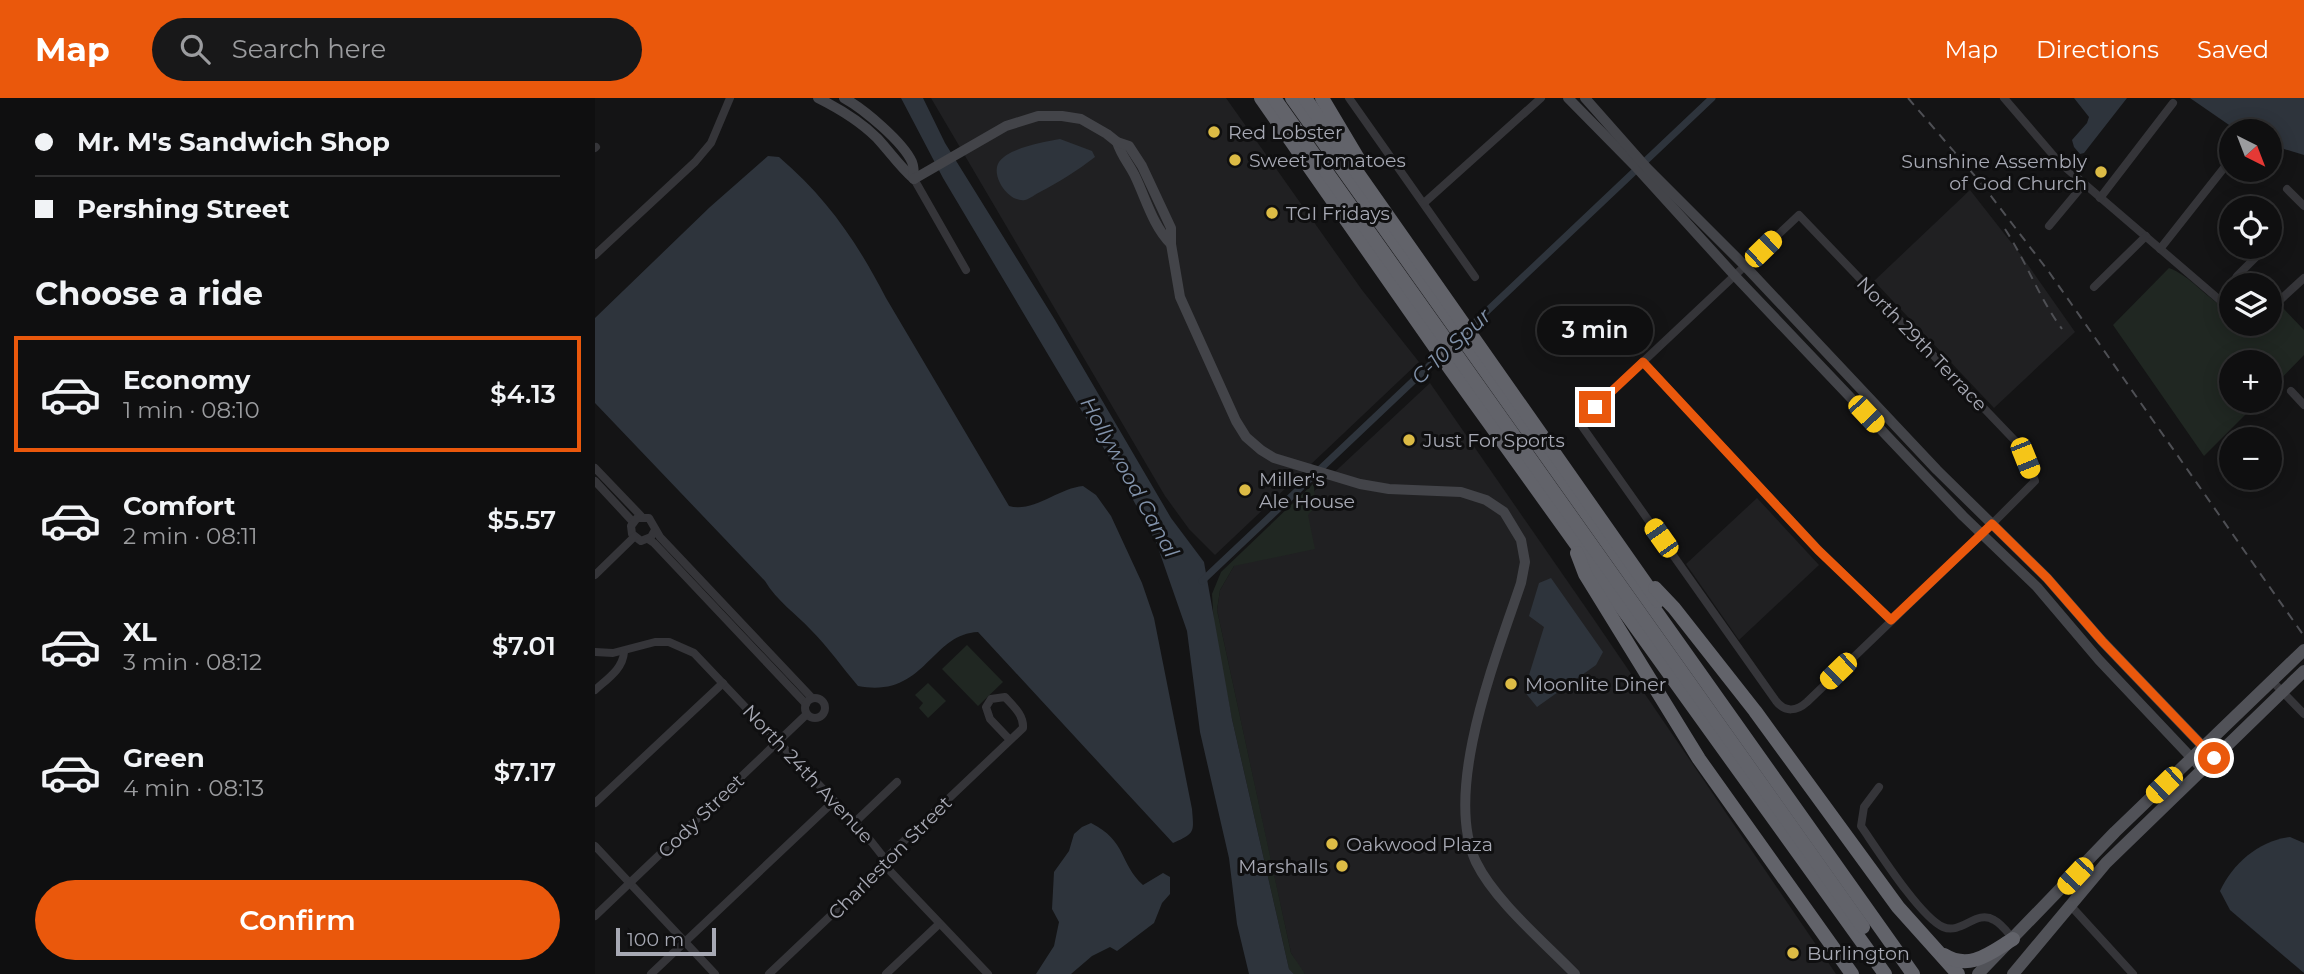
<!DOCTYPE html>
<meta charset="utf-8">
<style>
:root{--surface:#0f0f10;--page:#181819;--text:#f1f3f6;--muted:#9b9c9f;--line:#2f2f30;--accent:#ea580c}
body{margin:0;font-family:Montserrat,sans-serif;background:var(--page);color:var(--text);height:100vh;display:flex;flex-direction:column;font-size:26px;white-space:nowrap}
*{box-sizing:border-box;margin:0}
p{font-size:23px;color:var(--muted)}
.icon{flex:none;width:38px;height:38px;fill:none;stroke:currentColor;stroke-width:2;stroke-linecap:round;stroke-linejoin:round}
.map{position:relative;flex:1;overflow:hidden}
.panel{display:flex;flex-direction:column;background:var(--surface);width:595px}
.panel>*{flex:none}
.banner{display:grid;align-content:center;height:154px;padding:0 35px;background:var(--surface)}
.needle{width:46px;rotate:138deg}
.fabs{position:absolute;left:1624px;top:21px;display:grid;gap:14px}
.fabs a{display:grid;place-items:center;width:63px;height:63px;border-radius:50%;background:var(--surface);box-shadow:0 4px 18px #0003,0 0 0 2px var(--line);font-size:35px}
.scale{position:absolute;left:21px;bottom:18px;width:100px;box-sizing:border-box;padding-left:7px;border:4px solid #a7a9b4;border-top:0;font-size:19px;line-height:24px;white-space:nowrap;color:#a7a9b4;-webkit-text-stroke:5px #0f0f10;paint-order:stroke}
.end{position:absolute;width:32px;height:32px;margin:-16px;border:9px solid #ea580c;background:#fff;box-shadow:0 0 0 4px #fff}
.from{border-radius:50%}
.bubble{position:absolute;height:49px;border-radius:24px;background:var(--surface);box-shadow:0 4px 18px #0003,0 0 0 2px var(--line);font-size:23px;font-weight:600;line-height:49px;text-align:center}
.car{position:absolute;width:21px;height:42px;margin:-21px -10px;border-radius:9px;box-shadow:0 0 5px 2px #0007;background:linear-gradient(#f5c518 24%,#345 0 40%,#f5c518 0 76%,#345 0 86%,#f5c518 0)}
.banner b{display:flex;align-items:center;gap:24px;height:66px;font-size:26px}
.banner b+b{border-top:2px solid var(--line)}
.banner i{width:18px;height:18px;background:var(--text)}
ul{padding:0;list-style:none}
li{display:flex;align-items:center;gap:21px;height:116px;margin:0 14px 10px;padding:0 21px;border:4px solid transparent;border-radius:0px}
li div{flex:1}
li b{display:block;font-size:26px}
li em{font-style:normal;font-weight:600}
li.on{border-color:var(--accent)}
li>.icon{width:63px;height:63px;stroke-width:1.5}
h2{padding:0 35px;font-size:32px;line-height:84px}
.action{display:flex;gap:14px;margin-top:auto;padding:14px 35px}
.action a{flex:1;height:80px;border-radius:42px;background:var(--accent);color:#fff;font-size:28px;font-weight:600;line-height:80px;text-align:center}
header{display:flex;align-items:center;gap:42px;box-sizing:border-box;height:98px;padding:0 35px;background:var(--accent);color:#fff}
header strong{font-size:33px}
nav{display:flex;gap:38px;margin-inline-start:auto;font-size:24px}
.search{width:490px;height:63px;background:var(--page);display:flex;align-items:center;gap:18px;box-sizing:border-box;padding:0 24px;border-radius:38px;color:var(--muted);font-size:26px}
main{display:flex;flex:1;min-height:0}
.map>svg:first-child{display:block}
.built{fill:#202022}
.green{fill:#202722}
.water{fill:#2e343c}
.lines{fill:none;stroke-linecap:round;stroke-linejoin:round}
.canal{stroke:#2e343c;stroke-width:7}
.street{stroke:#353539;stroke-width:8}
.secondary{stroke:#434449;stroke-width:10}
.primary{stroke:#515258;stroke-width:12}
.highway{stroke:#62636a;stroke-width:14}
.rail{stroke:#4e4f54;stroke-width:2;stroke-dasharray:9 7;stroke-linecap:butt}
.route{stroke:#ea580c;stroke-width:9}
.poi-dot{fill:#dcbb45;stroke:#0f0f10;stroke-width:2.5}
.labels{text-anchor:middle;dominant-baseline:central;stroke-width:6;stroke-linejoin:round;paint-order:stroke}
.poi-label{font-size:19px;fill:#a7a9b4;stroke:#0f0f10;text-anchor:start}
.street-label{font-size:19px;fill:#a7a9b4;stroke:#0f0f10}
.water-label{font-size:21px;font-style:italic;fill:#8293ab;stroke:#0f0f10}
</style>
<header>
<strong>Map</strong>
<div class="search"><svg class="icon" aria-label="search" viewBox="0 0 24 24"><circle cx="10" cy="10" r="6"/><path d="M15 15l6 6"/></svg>Search here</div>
<nav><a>Map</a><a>Directions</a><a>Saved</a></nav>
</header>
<main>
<section class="panel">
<div class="banner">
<b><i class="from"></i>Mr. M's Sandwich Shop</b>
<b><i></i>Pershing Street</b>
</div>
<h2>Choose a ride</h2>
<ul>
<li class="on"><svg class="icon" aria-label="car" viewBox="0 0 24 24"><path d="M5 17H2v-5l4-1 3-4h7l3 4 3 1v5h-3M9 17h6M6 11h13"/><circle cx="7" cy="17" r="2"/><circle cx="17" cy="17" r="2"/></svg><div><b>Economy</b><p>1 min · 08:10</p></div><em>$4.13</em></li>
<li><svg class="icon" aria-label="car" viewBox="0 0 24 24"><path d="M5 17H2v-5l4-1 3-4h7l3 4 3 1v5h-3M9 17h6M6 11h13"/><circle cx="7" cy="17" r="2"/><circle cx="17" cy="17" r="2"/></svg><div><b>Comfort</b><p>2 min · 08:11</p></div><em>$5.57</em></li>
<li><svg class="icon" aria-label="car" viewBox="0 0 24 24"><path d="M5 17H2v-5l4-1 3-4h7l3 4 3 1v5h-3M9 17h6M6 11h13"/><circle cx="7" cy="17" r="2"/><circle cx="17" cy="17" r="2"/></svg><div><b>XL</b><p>3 min · 08:12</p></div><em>$7.01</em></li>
<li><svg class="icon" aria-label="car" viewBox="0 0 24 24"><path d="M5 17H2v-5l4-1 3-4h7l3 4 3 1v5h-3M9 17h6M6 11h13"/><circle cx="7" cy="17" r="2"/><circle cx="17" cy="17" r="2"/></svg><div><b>Green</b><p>4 min · 08:13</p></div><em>$7.17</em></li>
</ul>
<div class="action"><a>Confirm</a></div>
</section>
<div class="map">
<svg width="1709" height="876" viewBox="0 0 1709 876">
<rect width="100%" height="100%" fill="#141415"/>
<g class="built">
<path d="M336,0H631L767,192L824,264L620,457L594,431L570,398Z"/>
<path d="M1375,92L1426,157L1480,234L1399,310L1279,183Z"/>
<path d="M835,285L1000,523L1241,876H710L706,872L696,855L679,778L622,512L625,492L639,468Z"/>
<path d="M1162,400L1224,467L1144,542L1091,466Z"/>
</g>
<g class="green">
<path d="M1574,170C1595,177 1612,202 1636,213V226H1675V215L1688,210L1709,232V257L1675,292V264H1636V303H1664L1609,358L1518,227Z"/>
<path d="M719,385L720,409L713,417L720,451L639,468L625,492L622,512L696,855L710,876H699L694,871L637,621L619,529L617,496L626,474Z"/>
<path d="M372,547L408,584L383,608L347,571Z"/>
<path d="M333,585L351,603L333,620L324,610L328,605L320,597Z"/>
</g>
<g class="water">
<path d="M306,0H328L350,45L460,222L576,420L609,464L637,621L694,871L699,876H654L642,826L634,760L605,634L592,533L561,444L523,374L348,80Z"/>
<path d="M1479,0H1532L1489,55L1485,56L1479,49L1477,42L1492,25L1494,19Z"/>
<path d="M1595,0H1709V57L1689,51L1675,41V33L1649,28L1637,29Z"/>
<path d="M465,41L497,53L500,59C482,73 464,84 445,94C440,96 435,101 430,102C414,105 395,78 404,64C413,50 449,44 465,41Z"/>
<path d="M173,58L184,59C232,100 262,144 291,200L414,408C438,415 464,390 488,388L501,397L516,418L547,485L559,520L597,711C599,735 600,735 578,745L383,534C335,536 330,601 263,588C247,569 233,549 216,532C200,515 182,503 170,483L0,305V220L115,109Z"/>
<path d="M956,480L1008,554L1001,567L942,609L929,593L949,529L934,518L944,485Z"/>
<path d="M496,725C532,743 524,765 548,787L568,775L575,779V796L567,805L559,825L522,853L515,849L497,858L476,876H441L459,848L464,824L457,811L459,774L474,753L479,736L487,729Z"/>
<path d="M1695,739L1709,745V875L1635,812L1625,793C1638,765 1664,743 1695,739Z"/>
</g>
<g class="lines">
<path class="canal" d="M607,483L1117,0"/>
<g class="street">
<path d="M754,0L880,179"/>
<path d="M1409,0L1464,64L1627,204L1636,207"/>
<path d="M0,50L1,49"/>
<path d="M319,81L371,172"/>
<path d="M1692,91L1709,108"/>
<path d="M1505,100L1578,5"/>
<path d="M829,105L946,0"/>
<path d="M1204,117L1427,350L1440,383L1386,437L1212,604C1202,613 1190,615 1181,603L984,324Z"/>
<path d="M1454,128L1489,86"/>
<path d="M1675,145V144"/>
<path d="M1565,151L1636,61"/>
<path d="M0,157L100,64L116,45L135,0"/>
<path d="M1637,187L1642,178L1671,149"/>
<path d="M1499,189L1551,138"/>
<path d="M1675,207L1684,203L1709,180"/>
<path d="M1048,264L1223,451L1296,522"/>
<path d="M1696,293L1709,307"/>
<path d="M0,370L46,418"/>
<path d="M0,383L38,424"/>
<path d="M60,432L56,439L46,443L37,436L36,428L42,420H54L65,439L217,600"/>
<path d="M53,441L59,445L211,606"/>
<path d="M0,477L39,439"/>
<path d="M0,554L18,555L60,544H74L99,555L267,732L290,761L295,773L393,876"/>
<path d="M1677,583L1709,616"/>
<path d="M0,592C12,581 28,571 29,554"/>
<circle cx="220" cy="610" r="10"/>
<path d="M1284,689L1269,709L1266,728C1282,751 1325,819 1348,829C1367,837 1381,811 1399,822C1407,826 1413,835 1418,841"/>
<path d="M0,705L128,585"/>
<path d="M259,725L302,684"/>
<path d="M0,748L120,876"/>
<path d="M1475,807L1538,876"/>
<path d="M0,818L212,616"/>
<path d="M56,876L238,704"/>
<path d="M174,876L286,770L290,761L428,630C429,617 418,608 410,599L396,601L391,609L395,621L415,642"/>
<path d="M291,876L344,826"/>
</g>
<g class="secondary">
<path d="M223,0C245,11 265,23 282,40C295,54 305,69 319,81"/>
<path d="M249,0C269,11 308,44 317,64C319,69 319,76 319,81"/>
<path d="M973,0L1040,68L1140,178L1368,418L1442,489L1504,562L1607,671"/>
<path d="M990,0L1052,70L1150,168L1342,372L1452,480L1507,543L1619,660"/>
<path d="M522,44C526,57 534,66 540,78C551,101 558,128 576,146"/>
<path d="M319,81L411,28L443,18H467L486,21L512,36L522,44L534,48L547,68L576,130V146L585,199L641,323L651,339L666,352L679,360L765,386L794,391L866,394L891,402L909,414L926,442L930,464L926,485C902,557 847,692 881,764C900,803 949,844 980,876"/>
</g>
<g class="primary">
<path d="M1383,876L1520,734L1709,552"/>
<path d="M1418,876L1511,765L1709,573"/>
</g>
<g class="highway">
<path d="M666,0L856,272L1290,876"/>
<path d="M679,0L1268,829"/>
<path d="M697,0L1318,876"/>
<path d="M710,0L1063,503"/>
<path d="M727,0L764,62"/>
<path d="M982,455L990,476L1104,661L1257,876"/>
<path d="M1060,490L1079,510L1160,613L1303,809L1363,876"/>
<path d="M1349,857C1375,873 1395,855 1418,841"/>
</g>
<g class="rail">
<path d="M1313,0L1386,85L1454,174L1709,538"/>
<path d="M1410,131C1431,163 1444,200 1467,231"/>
</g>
</g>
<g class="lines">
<path class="route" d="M1000,309L1048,264L1223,452L1296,522L1397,426L1452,480L1507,543L1619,660"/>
</g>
<g class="poi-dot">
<circle cx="619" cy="34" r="7"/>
<circle cx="640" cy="62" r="7"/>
<circle cx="1506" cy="74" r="7"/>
<circle cx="677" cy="115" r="7"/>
<circle cx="814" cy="342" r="7"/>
<circle cx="650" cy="392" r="7"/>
<circle cx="916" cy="586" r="7"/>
<circle cx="737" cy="746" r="7"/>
<circle cx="747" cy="768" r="7"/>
<circle cx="1198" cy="855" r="7"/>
</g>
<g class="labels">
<g class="poi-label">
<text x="633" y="34">Red Lobster</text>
<text x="654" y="62">Sweet Tomatoes</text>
<text x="1492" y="63" text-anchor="end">Sunshine Assembly<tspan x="1492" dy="22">of God Church</tspan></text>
<text x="691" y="115">TGI Fridays</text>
<text x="828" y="342">Just For Sports</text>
<text x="664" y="381">Miller's<tspan x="664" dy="22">Ale House</tspan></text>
<text x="930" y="586">Moonlite Diner</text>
<text x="751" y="746">Oakwood Plaza</text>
<text x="733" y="768" text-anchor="end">Marshalls</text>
<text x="1212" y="855">Burlington</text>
</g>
<g class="street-label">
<text transform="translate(1327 246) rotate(46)">North 29th Terrace</text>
<text transform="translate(213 676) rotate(47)">North 24th Avenue</text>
<text transform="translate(106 718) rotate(-44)">Cody Street</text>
<text transform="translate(295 760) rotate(-45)">Charleston Street</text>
</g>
<g class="water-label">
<text transform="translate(856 248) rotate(-43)">C-10 Spur</text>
<text transform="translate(535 379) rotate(61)">Hollywood Canal</text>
</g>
</g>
</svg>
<div class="fabs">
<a><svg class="needle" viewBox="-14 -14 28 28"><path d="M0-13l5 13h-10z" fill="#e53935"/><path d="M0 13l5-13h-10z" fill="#9b9c9f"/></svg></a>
<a><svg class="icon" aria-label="locate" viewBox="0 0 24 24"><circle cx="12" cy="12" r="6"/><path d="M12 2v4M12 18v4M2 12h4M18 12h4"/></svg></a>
<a><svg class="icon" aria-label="layers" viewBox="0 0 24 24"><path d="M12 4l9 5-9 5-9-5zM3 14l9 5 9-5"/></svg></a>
<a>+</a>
<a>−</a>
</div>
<div class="scale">100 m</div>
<i class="end from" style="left:1619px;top:660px"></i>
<i class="end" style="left:1000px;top:309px"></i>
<div class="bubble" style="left:942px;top:208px;width:116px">3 min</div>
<i class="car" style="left:1168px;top:151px;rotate:46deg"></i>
<i class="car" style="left:1271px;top:316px;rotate:137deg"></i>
<i class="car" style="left:1430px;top:360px;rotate:158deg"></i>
<i class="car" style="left:1066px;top:440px;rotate:325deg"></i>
<i class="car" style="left:1243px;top:573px;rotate:226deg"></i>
<i class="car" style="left:1569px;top:687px;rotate:226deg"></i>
<i class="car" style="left:1480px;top:778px;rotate:223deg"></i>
</div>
</main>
